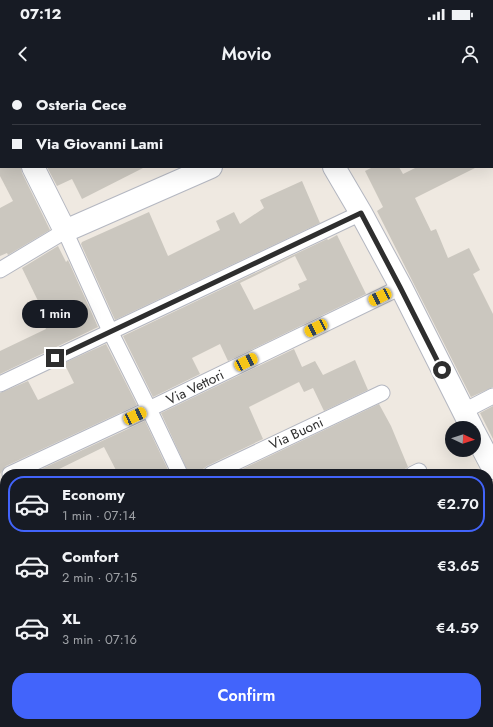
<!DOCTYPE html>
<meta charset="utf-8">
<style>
:root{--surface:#171b24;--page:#242831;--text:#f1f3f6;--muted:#9ea1a6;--line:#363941;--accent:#4264fb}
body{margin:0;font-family:Jost,sans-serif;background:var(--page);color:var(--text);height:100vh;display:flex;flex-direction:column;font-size:15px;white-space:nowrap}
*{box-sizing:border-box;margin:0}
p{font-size:13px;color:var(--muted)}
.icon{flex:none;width:22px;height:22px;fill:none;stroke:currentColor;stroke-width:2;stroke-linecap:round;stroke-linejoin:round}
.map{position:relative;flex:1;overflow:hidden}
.details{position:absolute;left:0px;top:389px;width:493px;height:258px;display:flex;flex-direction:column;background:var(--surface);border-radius:16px 16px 0 0;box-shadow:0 4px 16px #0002}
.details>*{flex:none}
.hud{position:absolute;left:0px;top:0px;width:493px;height:88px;box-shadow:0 4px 16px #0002;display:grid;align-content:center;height:88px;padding:0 12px;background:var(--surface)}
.needle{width:26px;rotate:94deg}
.fabs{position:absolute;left:445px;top:341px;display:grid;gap:8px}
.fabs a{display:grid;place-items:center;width:36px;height:36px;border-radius:50%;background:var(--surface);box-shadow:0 4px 16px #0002;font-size:20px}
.end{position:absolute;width:18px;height:18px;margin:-9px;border:5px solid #2e2e2e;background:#fff;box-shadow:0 0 0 2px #fff}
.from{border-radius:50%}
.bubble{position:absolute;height:28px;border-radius:14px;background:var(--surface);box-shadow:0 4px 16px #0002;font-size:13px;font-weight:600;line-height:28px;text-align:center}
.car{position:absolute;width:12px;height:24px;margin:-12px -6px;border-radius:5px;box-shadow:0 0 3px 1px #0007;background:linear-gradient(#f5c518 24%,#345 0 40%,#f5c518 0 76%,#345 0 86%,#f5c518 0)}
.hud b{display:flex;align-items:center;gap:14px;height:38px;font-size:15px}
.hud b+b{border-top:1px solid var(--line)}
.hud i{width:10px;height:10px;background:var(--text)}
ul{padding:7px 0 0;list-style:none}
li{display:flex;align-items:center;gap:12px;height:56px;margin:0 8px 6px;padding:0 4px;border:2px solid transparent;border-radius:16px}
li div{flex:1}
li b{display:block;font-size:15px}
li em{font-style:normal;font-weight:600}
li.on{border-color:var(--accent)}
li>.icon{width:36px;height:36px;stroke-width:1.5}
.primary-button{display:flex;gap:8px;margin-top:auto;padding:8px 12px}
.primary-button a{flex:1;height:46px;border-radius:16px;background:var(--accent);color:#fff;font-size:16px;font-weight:600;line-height:46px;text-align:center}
.status{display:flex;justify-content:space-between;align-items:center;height:28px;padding:0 20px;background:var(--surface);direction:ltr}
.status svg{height:11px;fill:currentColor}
header{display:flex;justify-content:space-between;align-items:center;height:52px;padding:0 12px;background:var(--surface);font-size:18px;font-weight:600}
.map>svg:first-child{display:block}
.green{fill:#b6e59e}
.building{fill:#cbc7bf;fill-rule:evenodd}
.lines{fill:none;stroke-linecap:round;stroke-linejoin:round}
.street-casing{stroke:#b4b7c1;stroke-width:17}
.secondary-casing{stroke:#b4b7c1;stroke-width:24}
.path{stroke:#c9c9c9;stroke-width:2.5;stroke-dasharray:3 2;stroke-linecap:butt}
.street{stroke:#fff;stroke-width:15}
.secondary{stroke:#fff;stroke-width:22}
.route{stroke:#2e2e2e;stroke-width:5}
.labels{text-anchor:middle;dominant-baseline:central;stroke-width:3;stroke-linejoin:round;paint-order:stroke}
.street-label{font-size:14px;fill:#2e2e2e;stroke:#fff}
</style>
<div class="status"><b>07:12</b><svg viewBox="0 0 49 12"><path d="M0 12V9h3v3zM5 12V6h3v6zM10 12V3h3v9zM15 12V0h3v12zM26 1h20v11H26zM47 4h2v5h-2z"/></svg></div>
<header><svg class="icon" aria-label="back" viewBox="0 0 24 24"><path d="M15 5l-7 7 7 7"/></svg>Movio<svg class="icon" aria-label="person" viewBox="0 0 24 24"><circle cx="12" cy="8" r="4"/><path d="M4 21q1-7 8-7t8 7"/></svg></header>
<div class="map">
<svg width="493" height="647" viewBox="0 0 493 647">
<rect width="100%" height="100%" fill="#efe9e1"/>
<path class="green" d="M0,493L5,505V642H63L65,647H0Z"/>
<g class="building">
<path d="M0,87H21L22,93L50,150L8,175L7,173L0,176V128L13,121L0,96Z"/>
<path d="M47,87H145L82,119L72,99L57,106Z"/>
<path d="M373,87H399L403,94L417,87H477L415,118L431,151L436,149L448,178L469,168L480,190L473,194L493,234V307L471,317L377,131L383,127L365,91Z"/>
<path d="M302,101L320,143L115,240L81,164L82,162L149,132L168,176L220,150L216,141L234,132L240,144L264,128L260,120Z"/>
<path d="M337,155L366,214L228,281L220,264L192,278L200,294L153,317L123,256L327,159L328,160ZM295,176L307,200L298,204L300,209L254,230L240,203Z"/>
<path d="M58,166L66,182L68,180L98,247L0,294V271L46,249L36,227L40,225L22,188Z"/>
<path d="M106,264L137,325L6,386L0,394V313L28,301L38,320L74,303L64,283Z"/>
<path d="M294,269L302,287L315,281L323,295L355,280L368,310L324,331L313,308L304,312L299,302L249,327L263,359L207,386L203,389L202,394H189L161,333Z"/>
<path d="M379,324L391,346L408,387L405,389L404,394H232Z"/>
<path d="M493,326V359L480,333Z"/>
<path d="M145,341L170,394H118L104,367L49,394H31Z"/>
</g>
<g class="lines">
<g class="street-casing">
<g id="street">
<path d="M294,0V1"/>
<path d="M0,190L65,151L110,251L149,329L180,394"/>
<path d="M0,304L361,133"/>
<path d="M464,331L493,316"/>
<path d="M10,394L149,329L401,207"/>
<path d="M211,394L382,313"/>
<path d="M413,394L419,391"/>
<path d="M0,464L5,476"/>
<path d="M488,551L493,549"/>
<path d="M77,642L79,647"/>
<path d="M461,642L463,647"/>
<path d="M288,647L298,642"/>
</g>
</g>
<g class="secondary-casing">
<g id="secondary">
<path d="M439,1L441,0"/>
<path d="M0,21L1,23"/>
<path d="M33,87L65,151L211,87"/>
<path d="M334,87L361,133L401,207L472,348"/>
<path d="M474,352L493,388"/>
</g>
</g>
<path class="path" d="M0,619L2,630L3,647"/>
<use href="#street" class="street"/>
<use href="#secondary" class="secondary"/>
</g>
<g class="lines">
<path class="route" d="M55,278L361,133L400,207L442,290"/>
</g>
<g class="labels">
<g class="street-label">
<text transform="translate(195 307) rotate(-26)">Via Vettori</text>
<text transform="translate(296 353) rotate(-25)">Via Buoni</text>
</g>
</g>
</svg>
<div class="fabs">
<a><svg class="needle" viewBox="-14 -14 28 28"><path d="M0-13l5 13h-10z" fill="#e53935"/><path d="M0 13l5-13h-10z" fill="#9ea1a6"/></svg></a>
</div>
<i class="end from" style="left:442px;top:290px"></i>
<i class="end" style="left:55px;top:278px"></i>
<div class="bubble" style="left:22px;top:220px;width:66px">1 min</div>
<i class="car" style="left:380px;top:217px;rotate:244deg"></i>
<i class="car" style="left:316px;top:248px;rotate:244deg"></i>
<i class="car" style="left:246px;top:282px;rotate:64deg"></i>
<i class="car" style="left:135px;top:336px;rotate:65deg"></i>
<div class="hud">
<b><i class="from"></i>Osteria Cece</b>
<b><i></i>Via Giovanni Lami</b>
</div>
<section class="details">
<ul>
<li class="on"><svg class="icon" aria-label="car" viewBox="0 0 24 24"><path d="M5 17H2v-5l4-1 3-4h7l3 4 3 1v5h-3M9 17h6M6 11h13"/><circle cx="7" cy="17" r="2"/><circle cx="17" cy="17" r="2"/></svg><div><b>Economy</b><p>1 min · 07:14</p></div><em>€2.70</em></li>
<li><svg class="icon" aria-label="car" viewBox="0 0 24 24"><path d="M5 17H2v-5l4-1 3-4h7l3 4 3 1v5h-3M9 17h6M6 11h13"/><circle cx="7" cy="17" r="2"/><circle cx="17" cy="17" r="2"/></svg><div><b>Comfort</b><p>2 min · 07:15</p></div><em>€3.65</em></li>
<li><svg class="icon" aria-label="car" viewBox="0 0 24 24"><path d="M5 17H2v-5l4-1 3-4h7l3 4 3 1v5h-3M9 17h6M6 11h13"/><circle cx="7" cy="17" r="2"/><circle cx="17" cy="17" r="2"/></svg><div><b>XL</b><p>3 min · 07:16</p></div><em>€4.59</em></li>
</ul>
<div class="primary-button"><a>Confirm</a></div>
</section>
</div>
